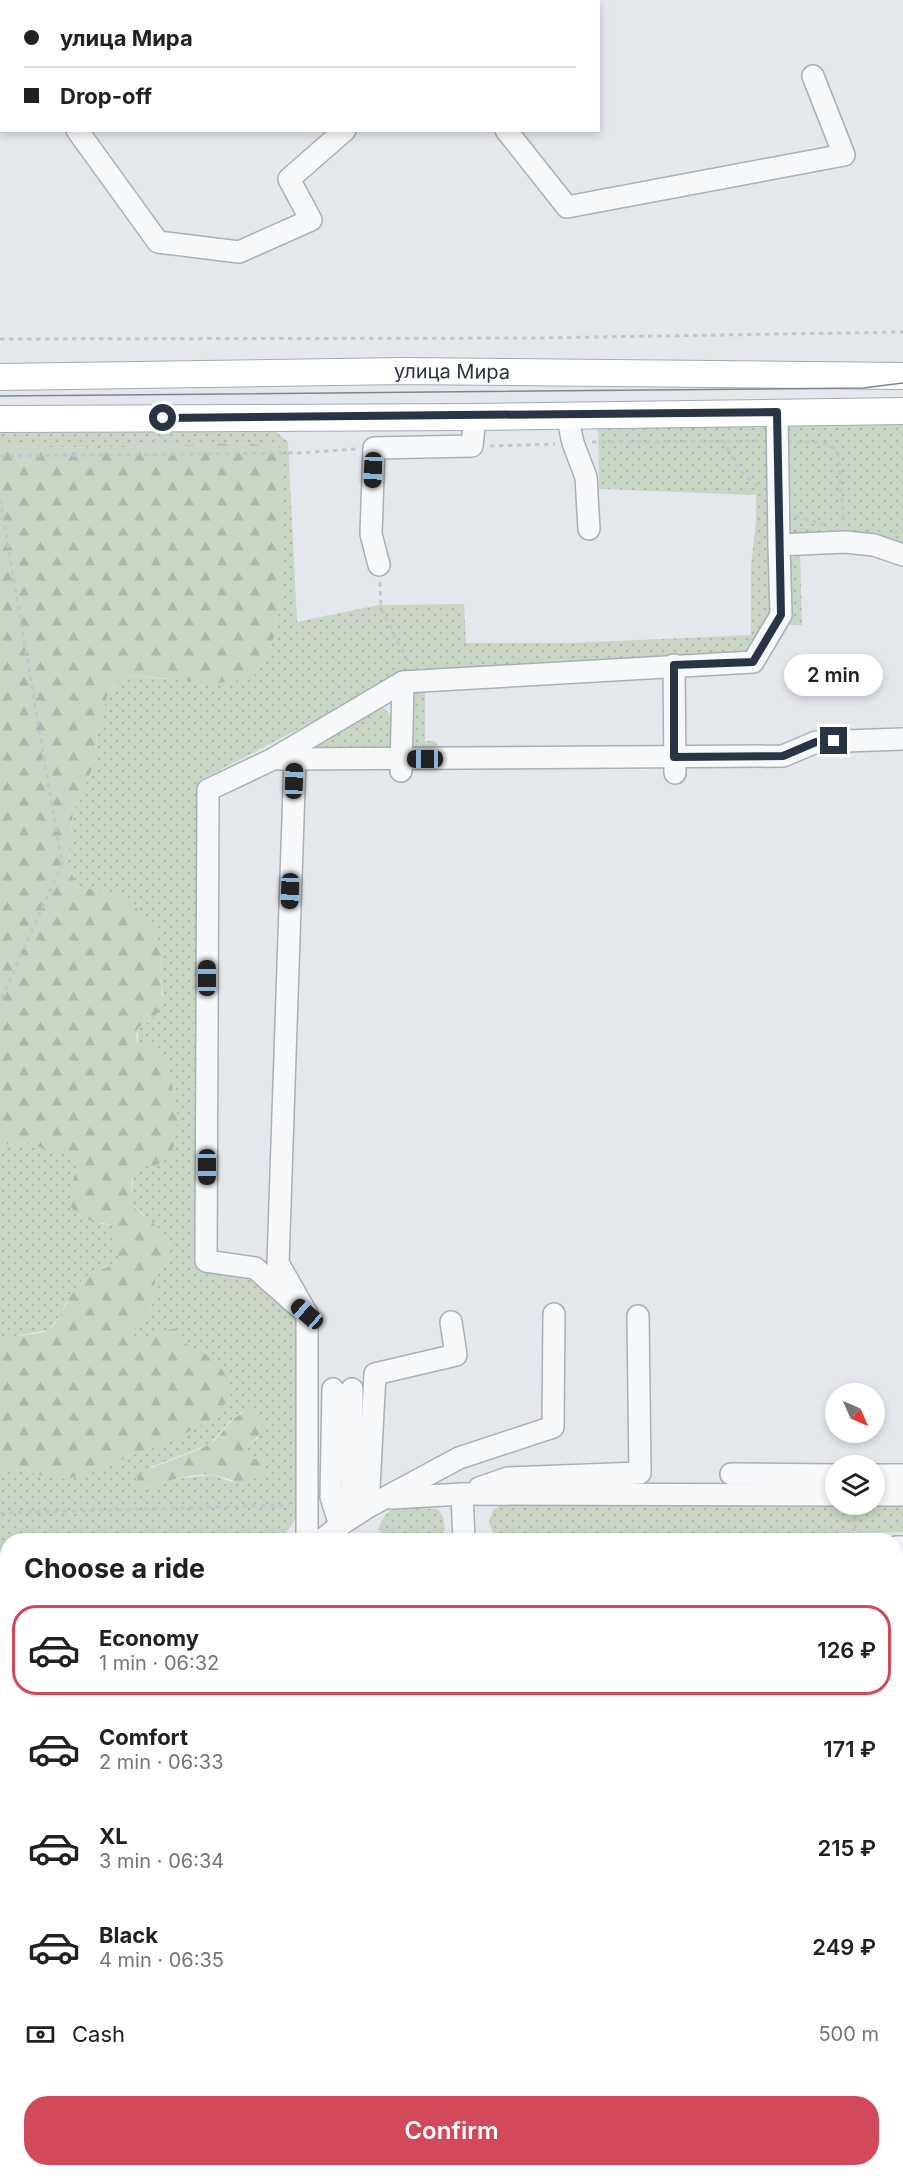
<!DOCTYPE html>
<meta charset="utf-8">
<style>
:root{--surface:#fff;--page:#f6f6f6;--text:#202124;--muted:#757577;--line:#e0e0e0;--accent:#d1495b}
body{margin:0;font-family:Inter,sans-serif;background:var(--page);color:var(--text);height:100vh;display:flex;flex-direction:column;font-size:22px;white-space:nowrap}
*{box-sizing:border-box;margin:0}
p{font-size:20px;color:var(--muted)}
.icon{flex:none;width:33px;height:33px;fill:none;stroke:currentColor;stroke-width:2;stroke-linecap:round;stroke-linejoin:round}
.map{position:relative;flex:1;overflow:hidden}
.drawer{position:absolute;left:0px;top:1533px;width:903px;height:644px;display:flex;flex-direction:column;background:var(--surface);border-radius:24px 24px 0 0;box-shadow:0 3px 9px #0003}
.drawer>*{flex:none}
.guide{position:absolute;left:0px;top:0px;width:600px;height:132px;box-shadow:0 3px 9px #0003;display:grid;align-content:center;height:132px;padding:0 24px;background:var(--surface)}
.needle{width:39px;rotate:135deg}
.fabs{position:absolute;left:825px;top:1383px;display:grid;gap:12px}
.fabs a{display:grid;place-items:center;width:60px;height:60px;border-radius:50%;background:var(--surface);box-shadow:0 3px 9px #0003;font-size:30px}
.end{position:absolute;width:27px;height:27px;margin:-14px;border:8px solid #2b3445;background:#fff;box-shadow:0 0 0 3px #fff}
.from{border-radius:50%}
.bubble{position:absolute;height:42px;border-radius:21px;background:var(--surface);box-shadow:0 3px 9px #0003;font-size:20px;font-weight:600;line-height:42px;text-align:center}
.car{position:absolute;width:18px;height:36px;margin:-18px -9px;border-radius:8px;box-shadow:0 0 4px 2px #0007;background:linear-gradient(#222 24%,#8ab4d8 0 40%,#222 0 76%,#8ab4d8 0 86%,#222 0)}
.guide b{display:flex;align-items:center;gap:21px;height:57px;font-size:22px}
.guide b+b{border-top:2px solid var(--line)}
.guide i{width:15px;height:15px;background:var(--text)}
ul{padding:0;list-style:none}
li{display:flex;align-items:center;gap:18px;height:90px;margin:0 12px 9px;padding:0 12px;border:3px solid transparent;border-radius:24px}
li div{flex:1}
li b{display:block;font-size:22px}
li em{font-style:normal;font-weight:600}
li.current{border-color:var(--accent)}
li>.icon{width:54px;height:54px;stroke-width:1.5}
h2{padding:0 24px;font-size:27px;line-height:72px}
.pay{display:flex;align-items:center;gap:15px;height:66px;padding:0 24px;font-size:22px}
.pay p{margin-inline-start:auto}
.action{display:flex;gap:12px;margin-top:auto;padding:12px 24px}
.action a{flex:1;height:69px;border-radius:24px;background:var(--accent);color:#fff;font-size:24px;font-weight:600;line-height:69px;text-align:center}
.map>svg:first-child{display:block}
.grass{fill:url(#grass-dots);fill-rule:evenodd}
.forest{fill:url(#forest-firs)}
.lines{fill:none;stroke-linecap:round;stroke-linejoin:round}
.minor-casing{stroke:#a9aeb7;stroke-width:24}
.major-casing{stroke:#a3abb8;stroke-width:28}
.path{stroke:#c2c5cb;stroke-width:3;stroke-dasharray:4.5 4.5;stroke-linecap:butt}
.minor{stroke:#f7f8fa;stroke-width:21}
.major{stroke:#fff;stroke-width:26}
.tram{stroke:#7d8696;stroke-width:1.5}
.route{stroke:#2b3445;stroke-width:8}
.labels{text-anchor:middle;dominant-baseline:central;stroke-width:6;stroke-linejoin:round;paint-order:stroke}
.street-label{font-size:20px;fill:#2b3445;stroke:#f4f6f9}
</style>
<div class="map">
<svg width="903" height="2176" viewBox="0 0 903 2176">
<defs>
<pattern id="grass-dots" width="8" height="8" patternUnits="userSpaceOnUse" patternTransform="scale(1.5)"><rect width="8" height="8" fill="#c9d6c5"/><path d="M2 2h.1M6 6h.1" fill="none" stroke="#adb8ab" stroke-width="1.8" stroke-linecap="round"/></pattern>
<pattern id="forest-firs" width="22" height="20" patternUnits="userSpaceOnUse" patternTransform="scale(1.5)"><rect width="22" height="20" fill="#c9d6c5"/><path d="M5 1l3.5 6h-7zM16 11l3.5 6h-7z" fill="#adb8ab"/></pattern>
</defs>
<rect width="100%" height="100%" fill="#e4e7ec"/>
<g class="grass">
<path d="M903,420V546L789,540L788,423Z"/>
<path d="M770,421L773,612L748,652L375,689L203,779L201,784L198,1267L204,1272L261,1282L295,1318L298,1330L301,1504C294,1523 291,1531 273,1540H8L7,1552H0V1473L22,1469L46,1477L101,1470L132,1455L179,1437L212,1419L192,1348L182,1342L156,1334L148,1340L135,1341L134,1335L137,1325L151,1310L156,1275L168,1263L170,1245L160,1230L133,1205L130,1199L133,1183L131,1172L138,1166H155L178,1121L169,1066L138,1044V1028L150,1021L163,995L160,976L162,949L103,891L88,890L76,885L68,863L73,811L94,765L97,734L108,693L119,679L127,675L163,679H252L263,661L274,637L276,620L283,596L281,582L284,544L278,446L239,443L99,448L0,446V431L273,429L288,442L297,622L378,605L464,604L466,643H572L751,635V565L756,522V495L599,489L598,423ZM242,1412L258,1438L245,1448V1453L252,1458L265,1461L232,1482L213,1475L172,1479L144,1489L151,1467L210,1444L230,1421Z"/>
<path d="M800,555L802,625H789L788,566L793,557Z"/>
<path d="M422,690H425V741H434L438,744L436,751L416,748C408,739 409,706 413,694Z"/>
<path d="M377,706C398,710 398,741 384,751L311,752L305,745Z"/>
<path d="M30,1143L51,1151L68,1152L77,1164L73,1181L101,1224L112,1225V1250L119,1256V1265L104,1267L65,1304L61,1315L48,1330L0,1339V1145Z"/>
<path d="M500,1506H903V1532L504,1538L493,1533L489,1522L493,1510Z"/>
<path d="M395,1507L438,1509L443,1517L445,1530L441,1538L389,1540L378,1529L385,1515Z"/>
<path d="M896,1566H903V2176H278V2169H896Z"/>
<path d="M8,1589L7,1966H0V1590Z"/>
</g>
<g class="forest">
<path d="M239,443L279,446L284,544L281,582L283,596L276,620L274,637L263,661L252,679L216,683L127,675L119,679L108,693L97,734L94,765L73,811L68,863L76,885C92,892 110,890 125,898C137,905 160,937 162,951C162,958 160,966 160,974C160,987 165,997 159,1010C155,1019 145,1023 138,1028L136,1037L138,1044L155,1047L169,1066L178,1121L172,1156L155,1166H138L132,1172C133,1180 129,1199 133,1205C143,1219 164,1226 169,1244C171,1249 169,1258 168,1263L156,1275L151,1310L137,1325L134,1335L135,1340C151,1341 162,1327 179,1329L182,1342L211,1357L224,1372L231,1396L212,1419L179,1437L132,1455L101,1470L66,1479L46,1477L22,1469L0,1473V1339C14,1334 31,1337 46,1331C63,1323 69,1287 88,1275C98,1269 108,1267 119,1264V1256L112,1250V1225L80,1218L71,1207L73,1181L77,1164L68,1152H51L30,1143L0,1145V446L99,448Z"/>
<path d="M252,1411L261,1416C265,1431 256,1439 245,1448V1453L252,1458L265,1461V1472C238,1492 240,1479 213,1475C191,1472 164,1482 143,1489L138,1484L137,1475C160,1463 185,1457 208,1445C226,1435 227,1414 252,1411Z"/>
</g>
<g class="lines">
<g class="minor-casing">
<g id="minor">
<path d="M0,24L2,26"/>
<path d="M77,130L158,242L239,252L311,220L289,179L345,130"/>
<path d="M506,130L567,207L844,155L813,76"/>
<path d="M777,412L779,545"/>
<path d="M567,415L573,443L586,477L589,529"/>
<path d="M379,565L371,534L374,448L472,446L475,417"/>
<path d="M674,665L675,773"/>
<path d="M280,759L783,756L816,742L903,739"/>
<path d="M295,759L278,1263L307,1314V1540"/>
<path d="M401,771L403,682"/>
<path d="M307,1314L255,1268L206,1261L208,790L271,760L403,682L753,662L781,615L779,545L845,542L874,545L903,555"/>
<path d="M333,1389L331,1497L340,1525"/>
<path d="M731,1474L836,1475"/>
<path d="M874,1475H903"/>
<path d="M479,1488L508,1478L640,1473L638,1316"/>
<path d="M462,1494L836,1495"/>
<path d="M874,1495H903"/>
<path d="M391,1498L462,1494L464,1540"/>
<path d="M368,1507L375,1374L456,1355L451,1322"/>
<path d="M340,1525L352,1491V1389"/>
<path d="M322,1540L340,1525L368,1507L459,1458L553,1427L554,1314"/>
<path d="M896,1547H903"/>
<path d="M0,1563H8"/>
<path d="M896,1769H903"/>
<path d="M0,1783H8"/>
<path d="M896,1951L903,1950"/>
<path d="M896,2135H903"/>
<path d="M405,2169V2176"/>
<path d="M842,2176V2169"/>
</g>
</g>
<g class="major-casing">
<g id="major">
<path id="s1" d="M0,377L402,371L903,376"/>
<path d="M0,419L475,417L903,411"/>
</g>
</g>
<g class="path">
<path d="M0,339L537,338L903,332"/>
<path d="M723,440L740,471L760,488"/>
<path d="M592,442L759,441"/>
<path d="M796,442C811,443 830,439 838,453L844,525"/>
<path d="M490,446L555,444"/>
<path d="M0,456L299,453L357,449"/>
<path d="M0,499L62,864L0,1002"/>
<path d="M795,516L823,524"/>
<path d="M895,532H903"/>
<path d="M380,582L381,609L409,664"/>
<path d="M0,1513L289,1505"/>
<path d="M482,1540L880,1538"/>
<path d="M853,1540L855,1504"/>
</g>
<use href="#minor" class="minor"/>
<use href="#major" class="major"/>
<path class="tram" d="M0,396L863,388L903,383"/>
</g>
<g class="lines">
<path class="route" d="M163,418L777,412L781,615L753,662L674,665V757L783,756L816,742L834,741"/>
</g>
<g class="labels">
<g class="street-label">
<text stroke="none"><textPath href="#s1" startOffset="452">улица Мира</textPath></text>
</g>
</g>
</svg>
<div class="fabs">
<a><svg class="needle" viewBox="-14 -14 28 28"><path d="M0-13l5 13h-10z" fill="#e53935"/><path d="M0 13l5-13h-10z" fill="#757577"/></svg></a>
<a><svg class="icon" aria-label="layers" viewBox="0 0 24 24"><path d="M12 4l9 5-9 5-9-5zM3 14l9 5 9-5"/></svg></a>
</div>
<i class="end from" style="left:163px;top:418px"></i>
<i class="end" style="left:834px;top:741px"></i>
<div class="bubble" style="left:784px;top:654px;width:99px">2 min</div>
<i class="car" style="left:373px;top:470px;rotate:182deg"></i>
<i class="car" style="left:425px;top:759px;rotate:270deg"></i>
<i class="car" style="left:294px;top:781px;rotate:2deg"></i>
<i class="car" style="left:290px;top:891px;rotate:182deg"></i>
<i class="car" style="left:207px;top:978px;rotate:0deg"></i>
<i class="car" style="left:207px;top:1167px;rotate:180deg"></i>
<i class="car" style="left:307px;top:1314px;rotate:311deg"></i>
<div class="guide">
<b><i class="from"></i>улица Мира</b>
<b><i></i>Drop-off</b>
</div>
<section class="drawer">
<h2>Choose a ride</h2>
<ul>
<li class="current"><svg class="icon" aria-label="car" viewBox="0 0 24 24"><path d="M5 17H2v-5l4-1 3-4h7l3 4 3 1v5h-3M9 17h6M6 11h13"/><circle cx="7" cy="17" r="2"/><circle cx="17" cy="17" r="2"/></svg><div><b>Economy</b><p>1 min · 06:32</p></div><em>126 ₽</em></li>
<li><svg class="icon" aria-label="car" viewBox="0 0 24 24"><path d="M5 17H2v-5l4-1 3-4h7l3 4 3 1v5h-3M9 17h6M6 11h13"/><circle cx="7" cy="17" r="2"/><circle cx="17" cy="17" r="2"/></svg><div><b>Comfort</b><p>2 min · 06:33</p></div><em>171 ₽</em></li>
<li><svg class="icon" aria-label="car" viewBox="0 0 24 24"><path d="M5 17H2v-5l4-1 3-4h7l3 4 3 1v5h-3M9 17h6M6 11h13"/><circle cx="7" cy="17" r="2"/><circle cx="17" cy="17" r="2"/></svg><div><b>XL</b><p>3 min · 06:34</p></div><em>215 ₽</em></li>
<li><svg class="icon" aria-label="car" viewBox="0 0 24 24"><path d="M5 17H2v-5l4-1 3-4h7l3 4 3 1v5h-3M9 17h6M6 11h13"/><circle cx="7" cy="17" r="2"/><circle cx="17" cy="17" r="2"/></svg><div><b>Black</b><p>4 min · 06:35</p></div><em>249 ₽</em></li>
</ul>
<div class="pay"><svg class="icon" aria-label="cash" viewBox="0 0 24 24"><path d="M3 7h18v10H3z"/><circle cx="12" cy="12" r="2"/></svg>Cash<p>500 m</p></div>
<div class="action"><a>Confirm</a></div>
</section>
</div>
